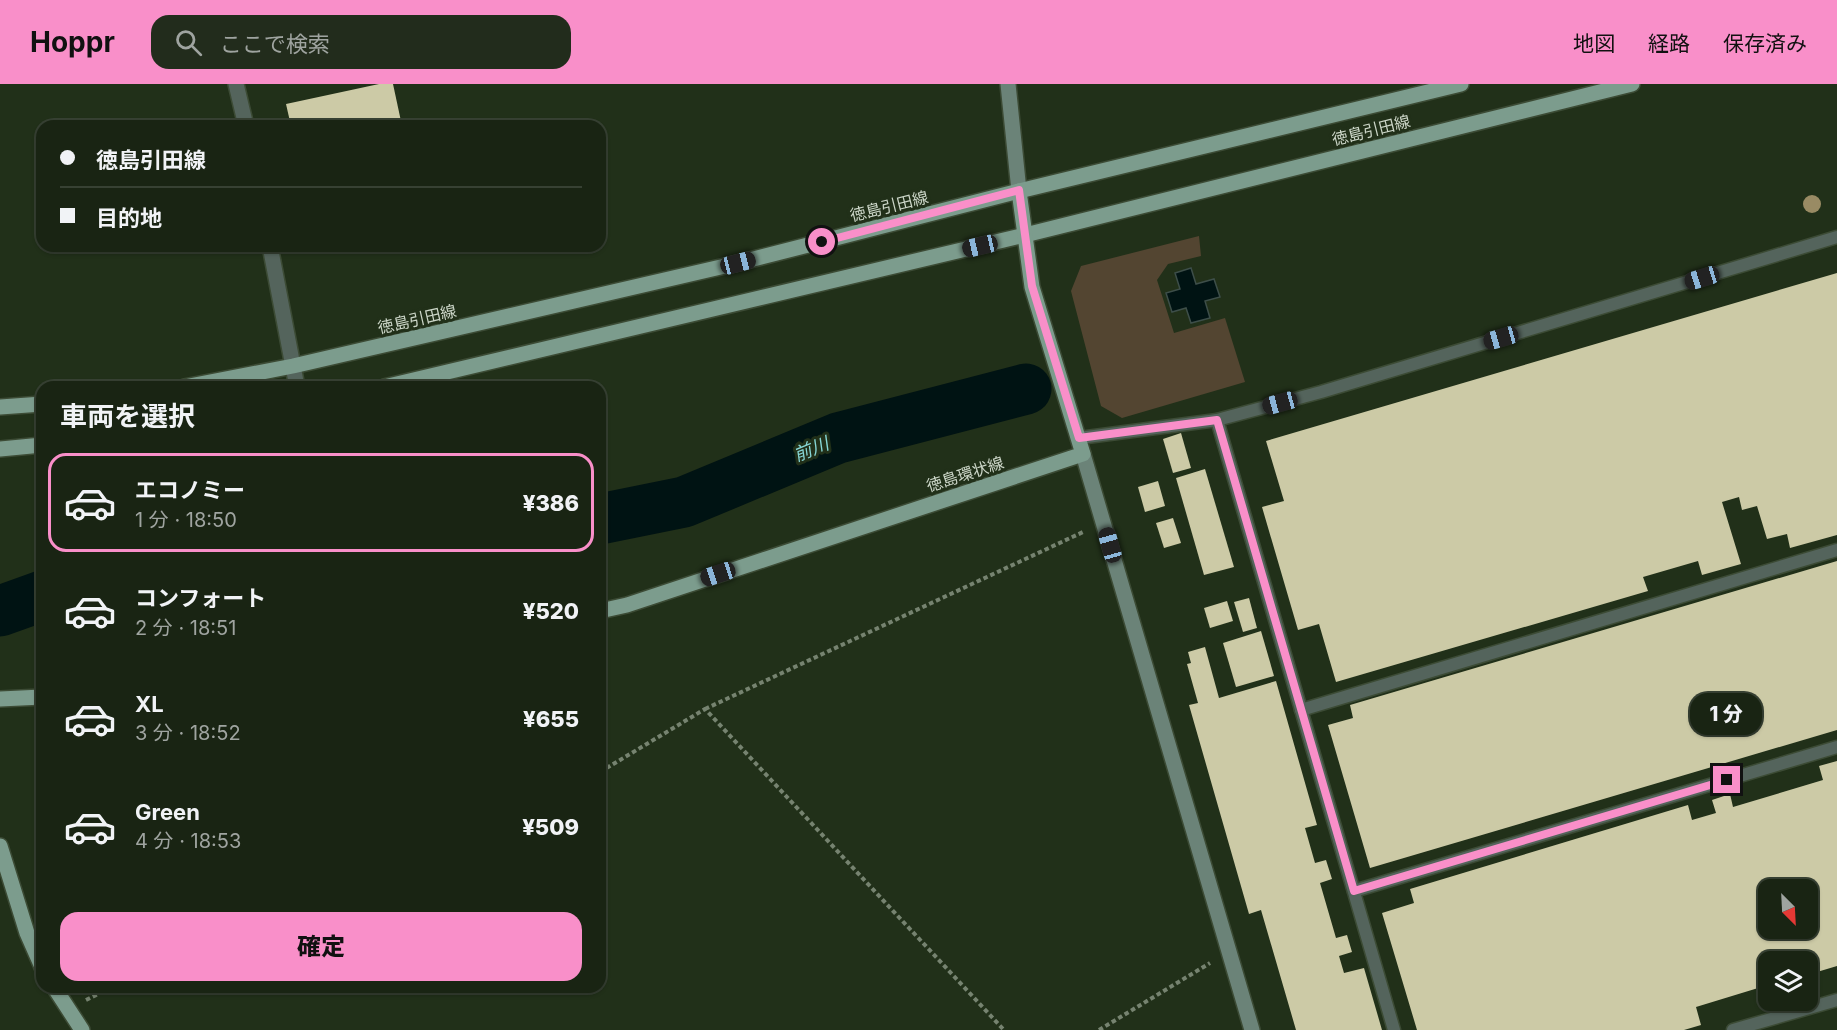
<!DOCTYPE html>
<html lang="ja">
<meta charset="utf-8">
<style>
:root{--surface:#192413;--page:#222c1c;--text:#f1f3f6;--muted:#9fa4a0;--line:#374133;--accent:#f98fc9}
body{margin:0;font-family:Inter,"Noto Sans JP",sans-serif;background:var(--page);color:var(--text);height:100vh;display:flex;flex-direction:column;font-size:22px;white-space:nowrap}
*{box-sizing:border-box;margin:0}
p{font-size:20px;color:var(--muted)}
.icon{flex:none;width:33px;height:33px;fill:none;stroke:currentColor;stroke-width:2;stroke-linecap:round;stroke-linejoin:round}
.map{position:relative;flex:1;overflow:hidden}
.details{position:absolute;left:36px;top:297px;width:570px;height:612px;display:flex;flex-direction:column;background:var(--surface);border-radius:18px;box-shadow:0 2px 4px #0004,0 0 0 2px var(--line)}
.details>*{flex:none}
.hud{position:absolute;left:36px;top:36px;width:570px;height:132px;border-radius:18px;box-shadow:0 2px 4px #0004,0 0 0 2px var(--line);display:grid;align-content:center;height:132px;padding:0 24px;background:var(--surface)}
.needle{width:39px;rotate:156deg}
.tools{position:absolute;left:1758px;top:795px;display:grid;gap:12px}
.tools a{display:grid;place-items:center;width:60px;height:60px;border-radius:12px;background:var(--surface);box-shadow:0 2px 4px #0004,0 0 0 2px var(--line);font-size:30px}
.end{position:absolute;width:27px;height:27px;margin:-14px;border:8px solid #f98fc9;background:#111;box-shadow:0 0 0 3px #111}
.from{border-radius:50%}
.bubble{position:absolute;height:42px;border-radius:18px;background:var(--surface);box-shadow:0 2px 4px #0004,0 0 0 2px var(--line);font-size:20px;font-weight:800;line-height:42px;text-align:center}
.car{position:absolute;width:18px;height:36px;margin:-18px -9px;border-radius:8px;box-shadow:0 0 4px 2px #0007;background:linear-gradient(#222 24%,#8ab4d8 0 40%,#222 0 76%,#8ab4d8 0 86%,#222 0)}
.hud b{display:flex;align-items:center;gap:21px;height:57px;font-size:22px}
.hud b+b{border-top:2px solid var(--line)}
.hud i{width:15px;height:15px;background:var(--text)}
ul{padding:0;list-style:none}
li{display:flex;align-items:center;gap:18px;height:99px;margin:0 12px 9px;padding:0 12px;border:3px solid transparent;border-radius:18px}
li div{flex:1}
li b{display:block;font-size:22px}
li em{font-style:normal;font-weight:800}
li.current{border-color:var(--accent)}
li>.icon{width:54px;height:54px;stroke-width:1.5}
h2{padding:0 24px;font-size:27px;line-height:72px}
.cta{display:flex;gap:12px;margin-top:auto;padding:12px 24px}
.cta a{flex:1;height:69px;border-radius:18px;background:var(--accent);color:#111;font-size:24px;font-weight:800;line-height:69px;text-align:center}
header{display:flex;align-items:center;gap:36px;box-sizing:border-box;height:84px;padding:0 30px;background:var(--accent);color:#111}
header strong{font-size:28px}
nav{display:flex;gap:33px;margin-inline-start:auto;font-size:21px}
.search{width:420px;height:54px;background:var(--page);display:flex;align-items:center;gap:15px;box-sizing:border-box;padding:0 21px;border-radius:18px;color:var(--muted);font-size:22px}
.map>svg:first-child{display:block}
.green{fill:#534531}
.water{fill:#001313;stroke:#3d4e49;stroke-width:1.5}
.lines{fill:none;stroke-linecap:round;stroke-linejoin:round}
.river{stroke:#001313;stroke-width:51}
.building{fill:#cccaa6;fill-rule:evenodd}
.lane-casing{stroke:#3c4b35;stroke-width:15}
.street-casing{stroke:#3c4b35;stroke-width:18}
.secondary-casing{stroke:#3c4b35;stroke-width:18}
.primary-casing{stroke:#3c4b35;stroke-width:18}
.path{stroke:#768370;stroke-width:4;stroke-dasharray:4.5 3;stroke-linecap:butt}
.lane{stroke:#54645c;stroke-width:12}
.street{stroke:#54645c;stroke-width:15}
.secondary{stroke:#6b8378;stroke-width:15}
.primary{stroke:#7c9c8d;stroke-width:15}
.tree{fill:#998b64}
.route{stroke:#f98fc9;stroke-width:8}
.labels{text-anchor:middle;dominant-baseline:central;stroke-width:6;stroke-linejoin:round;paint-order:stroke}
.street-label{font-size:16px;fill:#ccd6c8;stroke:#213019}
.water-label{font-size:18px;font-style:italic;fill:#87d7d6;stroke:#213019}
</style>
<header>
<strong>Hoppr</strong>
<div class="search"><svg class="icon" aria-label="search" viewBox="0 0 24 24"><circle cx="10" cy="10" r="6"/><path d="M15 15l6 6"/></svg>ここで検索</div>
<nav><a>地図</a><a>経路</a><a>保存済み</a></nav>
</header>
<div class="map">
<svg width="1837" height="946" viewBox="0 0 1837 946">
<rect width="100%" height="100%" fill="#213019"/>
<path class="green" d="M1199,152L1201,172L1168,180L1157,196L1174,249L1225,234L1245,298L1122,334L1101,322L1071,207L1081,182Z"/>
<path class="water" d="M1191,184L1196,200L1214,195L1220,213L1205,217L1210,234L1191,239L1186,224L1172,228L1166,209L1180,205L1175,189Z"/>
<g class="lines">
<g class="river">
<path d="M600,435L684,418L838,354L1026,305"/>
<path d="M0,527L42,512"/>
</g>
</g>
<g class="building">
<path d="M379,0H393L402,42H291L286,20Z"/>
<path d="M1837,189V451L1790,464L1787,450L1767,455L1757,422L1742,426L1739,413L1722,418L1741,480L1702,491L1698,477L1643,493L1648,507L1336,598L1319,540L1298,546L1262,423L1284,417L1266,357Z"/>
<path d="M1181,349L1191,384L1173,389L1163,355Z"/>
<path d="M1205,385L1234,483L1204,491L1176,394Z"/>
<path d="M1158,397L1165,422L1145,428L1138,403Z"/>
<path d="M1173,434L1181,459L1164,464L1156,439Z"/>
<path d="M1837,477V646L1370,784L1328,641L1353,634L1350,621Z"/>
<path d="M1249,514L1257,544L1243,548L1234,518Z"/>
<path d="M1227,517L1233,537L1210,544L1204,524Z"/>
<path d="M1261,547L1274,592L1236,603L1223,559Z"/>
<path d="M1205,563L1219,614L1276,597L1317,741L1305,744L1315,779L1326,776L1332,795L1320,799L1336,854L1347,851L1352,868L1339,872L1344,889L1364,884L1382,946H1296L1261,826L1249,830L1189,621L1198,619L1187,580L1191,579L1188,568Z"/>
<path d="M1837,677V882L1817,888L1820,900L1808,903V878H1768V901L1696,923L1701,941L1684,946H1417L1382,829L1414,819L1410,805L1688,721L1692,736L1716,729L1712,716L1730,710L1733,723L1823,696L1819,682ZM1768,806H1808V844H1768Z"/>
</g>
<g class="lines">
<g class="lane-casing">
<g id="lane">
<path d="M1217,336L1394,946"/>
<path d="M1079,354L1217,336L1321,308L1837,153"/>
<path d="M1301,626L1837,466"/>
<path d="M1354,807L1837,663"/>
<path d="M1733,946L1837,916"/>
</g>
</g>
<g class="street-casing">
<g id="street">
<path d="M236,0L246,42"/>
<path d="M270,162L297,303"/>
</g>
</g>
<g class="secondary-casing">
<g id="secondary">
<path d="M1008,0L1019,107"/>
<path d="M1083,370L1252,946"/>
</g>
</g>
<g class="primary-casing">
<g id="primary">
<path d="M184,303L293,282L738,179L1019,107L1461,0"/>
<path d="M384,303L1025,151L1632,0"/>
<path d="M0,323L42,320"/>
<path d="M0,365L42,361"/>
<path d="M600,527L627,521L1083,370L1032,203L1019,107"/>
<path d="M0,615L42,613"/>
<path d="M0,762L27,849L42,883"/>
<path d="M54,903L82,946"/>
</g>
</g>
<g class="path">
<path d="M705,625L1083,448"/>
<path d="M600,688L705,625L1004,946"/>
<path d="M86,916L112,903"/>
<path d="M1099,946L1210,879"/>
</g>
<use href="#lane" class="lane"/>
<use href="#street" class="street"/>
<use href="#secondary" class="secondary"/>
<use href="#primary" class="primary"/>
</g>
<circle class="tree" cx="1812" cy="120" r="9"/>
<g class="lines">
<path class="route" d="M822,158L1019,106L1032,202L1079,354L1217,336L1354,807L1727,696"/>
</g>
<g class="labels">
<g class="street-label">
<text transform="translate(1371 46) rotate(-14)">徳島引田線</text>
<text transform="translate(889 122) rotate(-14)">徳島引田線</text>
<text transform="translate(417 235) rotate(-13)">徳島引田線</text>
<text transform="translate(965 390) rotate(-18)">徳島環状線</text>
</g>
<g class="water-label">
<text transform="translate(811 365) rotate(-22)">前川</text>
</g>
</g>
</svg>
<div class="tools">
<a><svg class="needle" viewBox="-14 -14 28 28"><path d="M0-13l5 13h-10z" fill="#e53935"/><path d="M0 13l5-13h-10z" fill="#9fa4a0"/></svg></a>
<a><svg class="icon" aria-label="layers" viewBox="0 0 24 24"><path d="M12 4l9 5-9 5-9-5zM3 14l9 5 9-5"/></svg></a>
</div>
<i class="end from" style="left:822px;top:158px"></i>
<i class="end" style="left:1727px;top:696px"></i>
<div class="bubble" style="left:1690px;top:609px;width:72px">1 分</div>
<i class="car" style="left:980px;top:162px;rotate:257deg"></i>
<i class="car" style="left:738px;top:179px;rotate:76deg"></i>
<i class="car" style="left:1702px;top:194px;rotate:253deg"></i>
<i class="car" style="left:1501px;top:254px;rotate:254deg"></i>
<i class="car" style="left:1280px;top:319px;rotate:255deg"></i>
<i class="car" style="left:1110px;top:461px;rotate:344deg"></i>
<i class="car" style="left:718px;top:490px;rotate:252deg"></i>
<div class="hud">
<b><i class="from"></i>徳島引田線</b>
<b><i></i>目的地</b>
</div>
<section class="details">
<h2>車両を選択</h2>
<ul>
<li class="current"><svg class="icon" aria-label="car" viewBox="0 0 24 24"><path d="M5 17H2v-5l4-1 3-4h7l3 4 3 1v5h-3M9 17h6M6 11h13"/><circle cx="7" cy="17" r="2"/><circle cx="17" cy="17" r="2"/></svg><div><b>エコノミー</b><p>1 分 · 18:50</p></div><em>¥386</em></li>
<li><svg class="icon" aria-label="car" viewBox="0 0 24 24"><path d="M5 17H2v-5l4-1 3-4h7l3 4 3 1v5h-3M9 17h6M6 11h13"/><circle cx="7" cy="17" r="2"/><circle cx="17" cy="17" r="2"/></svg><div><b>コンフォート</b><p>2 分 · 18:51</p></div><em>¥520</em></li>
<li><svg class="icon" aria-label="car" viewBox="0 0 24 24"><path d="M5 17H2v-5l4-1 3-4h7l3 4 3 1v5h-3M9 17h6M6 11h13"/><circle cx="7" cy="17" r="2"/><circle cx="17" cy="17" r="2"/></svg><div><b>XL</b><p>3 分 · 18:52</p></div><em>¥655</em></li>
<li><svg class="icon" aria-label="car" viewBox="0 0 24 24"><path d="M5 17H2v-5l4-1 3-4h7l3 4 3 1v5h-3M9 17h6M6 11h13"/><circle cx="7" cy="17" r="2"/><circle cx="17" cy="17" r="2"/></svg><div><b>Green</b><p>4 分 · 18:53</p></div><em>¥509</em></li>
</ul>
<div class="cta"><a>確定</a></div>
</section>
</div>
